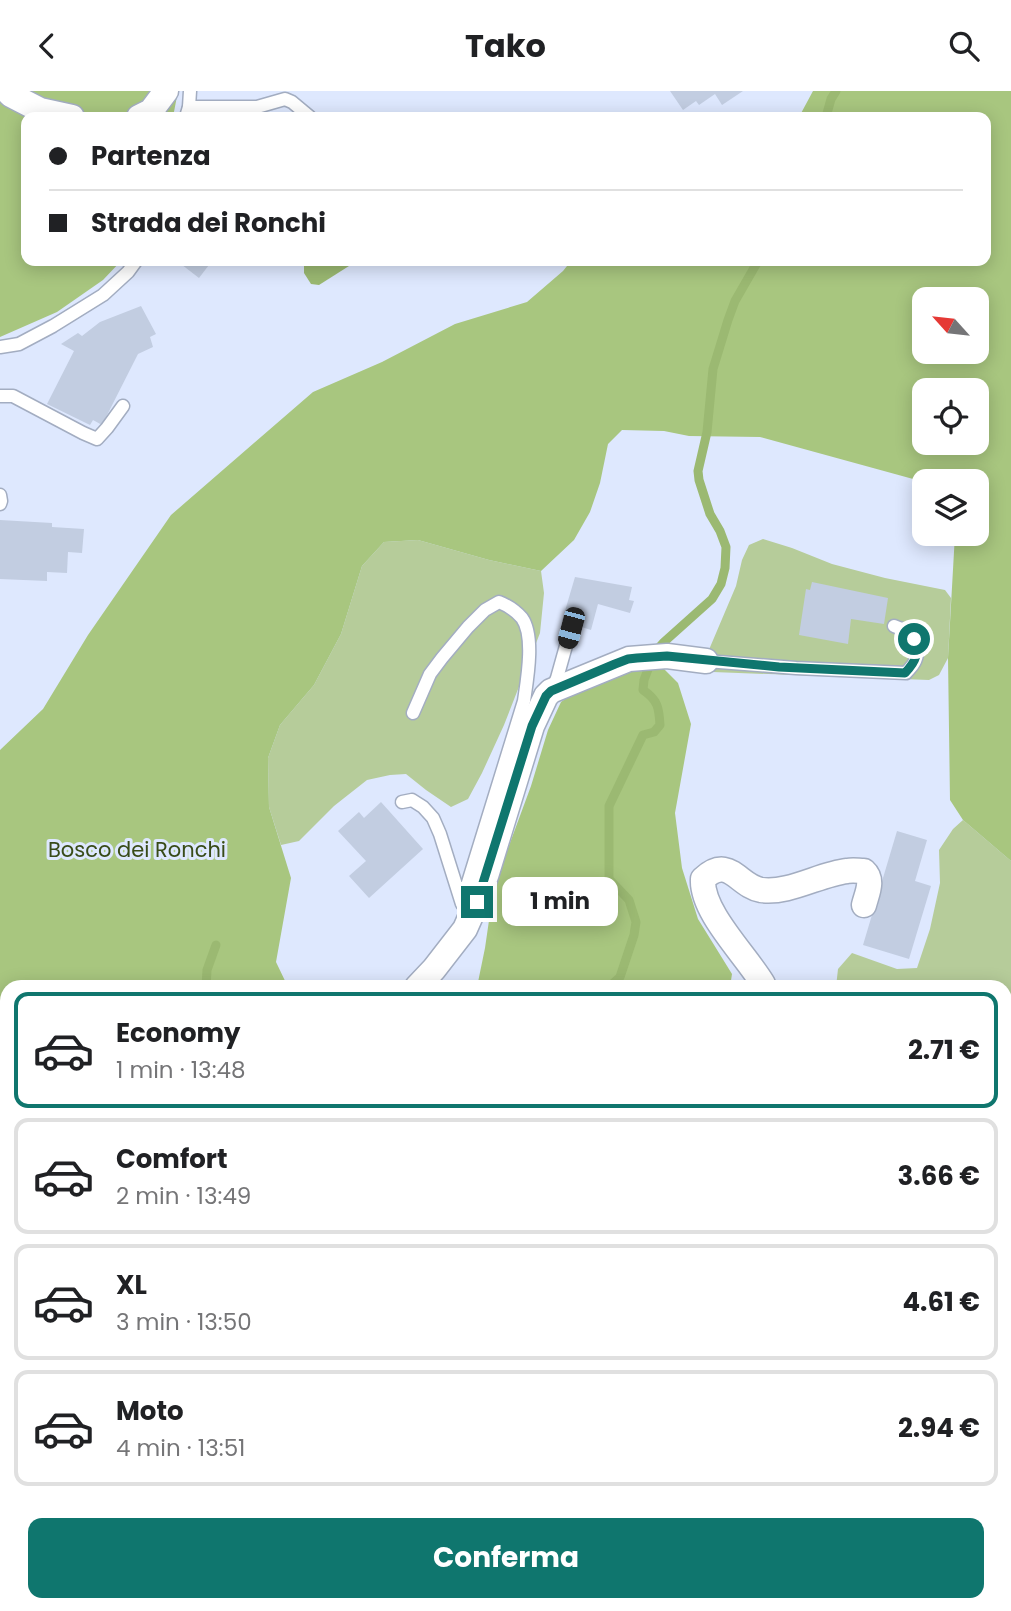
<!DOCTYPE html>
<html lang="it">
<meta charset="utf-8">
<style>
:root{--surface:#fff;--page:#f2f2f2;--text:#202124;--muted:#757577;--line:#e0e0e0;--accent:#0f766e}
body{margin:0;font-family:Poppins,sans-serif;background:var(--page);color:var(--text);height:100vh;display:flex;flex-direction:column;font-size:26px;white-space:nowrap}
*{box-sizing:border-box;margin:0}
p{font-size:23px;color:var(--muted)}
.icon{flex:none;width:38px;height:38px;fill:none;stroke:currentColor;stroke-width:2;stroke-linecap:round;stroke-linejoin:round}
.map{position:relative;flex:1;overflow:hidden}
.details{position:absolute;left:0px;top:889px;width:1012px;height:632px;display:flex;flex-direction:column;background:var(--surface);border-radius:21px 21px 0 0;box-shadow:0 4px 18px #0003}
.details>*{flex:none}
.guide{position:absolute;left:21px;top:21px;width:970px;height:154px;border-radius:14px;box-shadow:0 4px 18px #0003;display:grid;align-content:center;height:154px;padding:0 28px;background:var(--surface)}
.needle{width:46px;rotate:297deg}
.tools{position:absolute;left:912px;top:196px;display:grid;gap:14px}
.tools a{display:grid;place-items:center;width:77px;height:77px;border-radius:14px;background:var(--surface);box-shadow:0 4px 18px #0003;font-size:35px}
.end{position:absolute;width:32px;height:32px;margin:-16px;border:9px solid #0f766e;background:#fff;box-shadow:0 0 0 4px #fff}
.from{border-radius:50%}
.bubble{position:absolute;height:49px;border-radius:14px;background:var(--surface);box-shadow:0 4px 18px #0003;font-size:23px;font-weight:700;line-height:49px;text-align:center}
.car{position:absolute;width:21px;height:42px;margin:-21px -10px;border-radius:9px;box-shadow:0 0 5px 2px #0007;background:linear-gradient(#222 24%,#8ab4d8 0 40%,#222 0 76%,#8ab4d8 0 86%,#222 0)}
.guide b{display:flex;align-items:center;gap:24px;height:66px;font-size:26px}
.guide b+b{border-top:2px solid var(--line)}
.guide i{width:18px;height:18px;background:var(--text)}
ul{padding:12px 0 0;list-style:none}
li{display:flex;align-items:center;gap:21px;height:116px;margin:0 14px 10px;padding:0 14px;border:4px solid var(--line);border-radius:14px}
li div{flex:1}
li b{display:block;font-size:26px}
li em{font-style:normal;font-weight:700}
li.on{border-color:var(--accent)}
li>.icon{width:63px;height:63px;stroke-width:1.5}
.cta{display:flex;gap:14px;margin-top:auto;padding:14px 28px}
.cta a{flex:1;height:80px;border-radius:14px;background:var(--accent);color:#fff;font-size:28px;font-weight:700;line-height:80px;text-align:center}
header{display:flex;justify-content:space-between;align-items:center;height:91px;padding:0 28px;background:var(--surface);font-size:32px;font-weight:700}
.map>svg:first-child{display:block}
.green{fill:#b6cc9a}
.forest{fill:#a8c67f;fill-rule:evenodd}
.water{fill:#9bb972}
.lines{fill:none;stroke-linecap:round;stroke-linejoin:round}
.stream{stroke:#9bb972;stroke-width:9}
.building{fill:#c2cde1}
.lane-casing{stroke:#a3adc1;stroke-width:15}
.street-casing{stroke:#a3adc1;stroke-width:27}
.path{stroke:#868e9d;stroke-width:4.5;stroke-dasharray:2 5;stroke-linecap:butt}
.lane{stroke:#fff;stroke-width:12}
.street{stroke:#fff;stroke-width:24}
.route{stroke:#0f766e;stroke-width:9}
.labels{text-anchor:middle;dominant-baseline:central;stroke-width:6;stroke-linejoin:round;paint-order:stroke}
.park-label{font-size:21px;fill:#384b18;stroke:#dee8fe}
</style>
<header><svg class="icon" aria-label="back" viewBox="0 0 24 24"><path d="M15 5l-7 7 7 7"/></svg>Tako<svg class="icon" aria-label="search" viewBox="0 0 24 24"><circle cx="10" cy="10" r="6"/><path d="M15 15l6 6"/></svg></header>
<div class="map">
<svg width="1011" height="1520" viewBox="0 0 1011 1520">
<rect width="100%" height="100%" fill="#dee8fe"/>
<g class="green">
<path d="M763,448L792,457L832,473L885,487L945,499L951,507L948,567L939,584L929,589L713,581L709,575L708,561L736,495L742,469L749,454Z"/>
<path d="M418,449L489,469L541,480L544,502L540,542L504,634L482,682L468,708L451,716L426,699L406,683L390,684L367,689L334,715L299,750L281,754L269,716L268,667L280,634L314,594L341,543L362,475L384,451Z"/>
<path d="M963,729L1011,770V1053L1005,1060L1004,896H836L838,878L852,862L897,878L917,877L930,838L940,792L939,759L953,738Z"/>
<path d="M0,1430L7,1431V1514H155L150,1520H0Z"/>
</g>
<g class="forest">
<path d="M0,0H178L173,26H26V170H121L103,189L57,221L0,246Z"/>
<path d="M813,0H1011V770L963,729L950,709L948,567L955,443H976V390L924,391L760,346L689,345L664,340L622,339L608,353L600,392L590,421L574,449L541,480L489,469L418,449L384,451L362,475L341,543L314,594L280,634L268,667L269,716L291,787L276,871L288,896H7V1431L0,1430V659L43,618L88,544L171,424L313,301L382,271L455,233L527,211L563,180L571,170H985V26H799ZM924,208H976V261H924ZM924,299H976V352H924Z"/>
<path d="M660,574L678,592L691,633L675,722L682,777L698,828L732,883L730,896H477L485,857L494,795L531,695L548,639L561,611L583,595L614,582Z"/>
<path d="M1011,1053V1520H928L932,1514H1004V1060Z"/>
<path d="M201,1514H521L524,1520H195Z"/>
</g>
<path class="water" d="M312,170H349V175L319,194L311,193L304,182V175Z"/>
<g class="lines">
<g class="stream">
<path d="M826,26L831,8L836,0"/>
<path d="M656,560L664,551L712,508L721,493L725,477L726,456L720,440L710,423L699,389L698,380L707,341L713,278L728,229L735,210L758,170"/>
<path d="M206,896L207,879L216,854"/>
<path d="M609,896L620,886L634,844L636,831L629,809L609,788V715L643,644L654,641L660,634C659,617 658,609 643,599L644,589L650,573"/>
<path d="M327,1520V1514"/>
</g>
</g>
<g class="building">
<path d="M670,0H743L722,14L715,3L699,14L696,10L683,19Z"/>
<path d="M177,170H212L199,187Z"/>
<path d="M141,215L156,243L150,246L153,256L138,263L102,334L93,329L90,334L47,313L74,260L61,253L78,242L82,245L100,231Z"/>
<path d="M0,429L52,432V436L84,438L82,462L68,461L67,482L47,481V490L0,488Z"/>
<path d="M575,486L632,496L629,509L634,510L630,522L598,513L591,539L562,530Z"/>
<path d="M812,491L888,507L884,533L851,528L848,553L799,544L806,498L810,499Z"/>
<path d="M381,711L423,758L369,807L349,785L366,770L338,740L359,721L364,727Z"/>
<path d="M897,740L927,749L915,790L931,795L909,868L863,854Z"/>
</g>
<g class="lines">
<g class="lane-casing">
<g id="lane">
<path d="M189,16H257L285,8L292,11L310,26"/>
<path d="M186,26L189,16L190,0"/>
<path d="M0,256L19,253L53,235L103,204L128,181L136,170"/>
<path d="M0,305H13L83,342L97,348L107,337L123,315"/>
<path d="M0,404L1,410L0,413"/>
<path d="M706,570L796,577L906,582C908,579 912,576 914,572C923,556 910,540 894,535"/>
<path d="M552,599L557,587L571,537"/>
<path d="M413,622L430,583L442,567L468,536L485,519L499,511C509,515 515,519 522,527C535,545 527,589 524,610L462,811"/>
<path d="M402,711L412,709L423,716L433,727L440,743L462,813"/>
<path d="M0,1403L7,1405"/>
<path d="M654,1514L656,1520"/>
</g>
</g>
<g class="street-casing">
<g id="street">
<path d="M7,0L11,4L40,19L72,26"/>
<path d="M139,26L151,20L166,0"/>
<path d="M417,896L434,878L465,838L477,811L487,782L532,635L546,605L551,600L629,568L667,565L706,570"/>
<path d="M761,896L763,893C746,864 701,821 703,788C729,763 738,795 761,799C789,803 820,783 847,780C853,779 859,780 864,780C874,789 867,802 864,814"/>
<path d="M0,1226L7,1228"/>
<path d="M0,1275L7,1280"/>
<path d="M537,1514L539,1520"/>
<path d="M173,1520L179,1514"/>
</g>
</g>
<g class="path">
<path d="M1004,1512L1011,1510"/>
<path d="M925,1514L983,1519L999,1514"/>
</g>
<use href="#lane" class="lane"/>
<use href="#street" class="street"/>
</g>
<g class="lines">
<path class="route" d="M477,811L532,635L546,605L551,600L615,573L628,568L637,567L667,565L779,576L905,582C917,569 918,564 914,548"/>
</g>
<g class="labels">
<g class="park-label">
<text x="137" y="758">Bosco dei Ronchi</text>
</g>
</g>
</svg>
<div class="tools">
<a><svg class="needle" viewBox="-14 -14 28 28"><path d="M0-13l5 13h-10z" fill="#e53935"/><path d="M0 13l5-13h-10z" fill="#757577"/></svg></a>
<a><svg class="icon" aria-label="locate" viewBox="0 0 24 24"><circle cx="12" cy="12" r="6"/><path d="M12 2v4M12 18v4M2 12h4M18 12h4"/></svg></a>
<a><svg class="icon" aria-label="layers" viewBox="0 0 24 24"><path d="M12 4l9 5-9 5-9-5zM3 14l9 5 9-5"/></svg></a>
</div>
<i class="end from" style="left:914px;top:548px"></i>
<i class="end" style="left:477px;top:811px"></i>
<div class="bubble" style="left:502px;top:786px;width:116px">1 min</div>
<i class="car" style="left:571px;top:537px;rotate:195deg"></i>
<div class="guide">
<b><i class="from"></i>Partenza</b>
<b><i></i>Strada dei Ronchi</b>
</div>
<section class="details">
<ul>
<li class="on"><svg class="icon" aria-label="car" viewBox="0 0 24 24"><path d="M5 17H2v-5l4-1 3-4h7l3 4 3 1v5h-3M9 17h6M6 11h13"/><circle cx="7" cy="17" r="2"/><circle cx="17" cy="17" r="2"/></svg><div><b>Economy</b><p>1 min · 13:48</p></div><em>2.71 €</em></li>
<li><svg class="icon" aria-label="car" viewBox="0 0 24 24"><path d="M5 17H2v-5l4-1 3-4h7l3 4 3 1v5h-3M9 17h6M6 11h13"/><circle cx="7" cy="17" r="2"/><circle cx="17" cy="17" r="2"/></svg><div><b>Comfort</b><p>2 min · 13:49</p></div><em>3.66 €</em></li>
<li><svg class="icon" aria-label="car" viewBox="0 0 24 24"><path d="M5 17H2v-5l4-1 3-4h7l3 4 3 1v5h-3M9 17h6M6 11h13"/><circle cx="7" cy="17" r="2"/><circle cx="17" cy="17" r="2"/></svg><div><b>XL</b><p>3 min · 13:50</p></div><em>4.61 €</em></li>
<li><svg class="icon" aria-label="car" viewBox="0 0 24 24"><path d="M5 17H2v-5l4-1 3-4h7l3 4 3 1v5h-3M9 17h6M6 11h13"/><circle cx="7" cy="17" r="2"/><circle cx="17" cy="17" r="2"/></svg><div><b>Moto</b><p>4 min · 13:51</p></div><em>2.94 €</em></li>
</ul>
<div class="cta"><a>Conferma</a></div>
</section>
</div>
